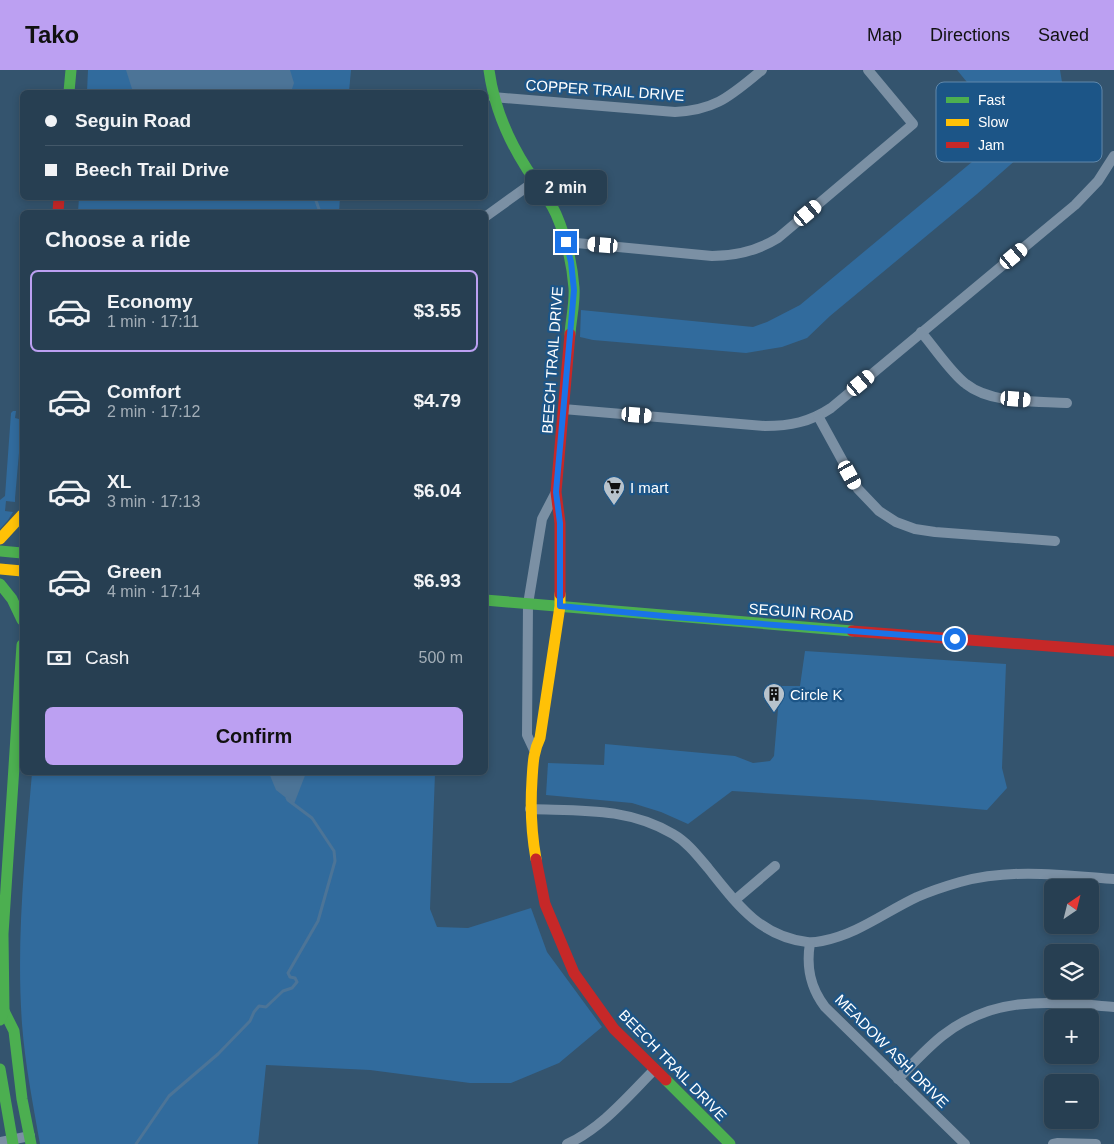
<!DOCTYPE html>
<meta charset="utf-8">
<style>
:root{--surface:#273f52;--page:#334a5c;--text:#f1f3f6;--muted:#a4afb8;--line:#435869;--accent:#bca0f2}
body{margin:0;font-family:Arial,sans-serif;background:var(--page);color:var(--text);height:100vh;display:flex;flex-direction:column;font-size:19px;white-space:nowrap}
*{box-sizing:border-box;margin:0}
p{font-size:16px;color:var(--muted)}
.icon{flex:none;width:28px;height:28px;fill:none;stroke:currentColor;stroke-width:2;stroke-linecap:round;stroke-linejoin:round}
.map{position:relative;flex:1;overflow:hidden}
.panel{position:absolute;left:20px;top:140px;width:468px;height:565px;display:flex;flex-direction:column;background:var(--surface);border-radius:8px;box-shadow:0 2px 8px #0003,0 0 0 1px var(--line)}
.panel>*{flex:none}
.banner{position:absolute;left:20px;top:20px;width:468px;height:110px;border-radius:8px;box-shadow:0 2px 8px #0003,0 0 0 1px var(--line);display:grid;align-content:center;height:110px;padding:0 25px;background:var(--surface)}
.needle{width:32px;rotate:35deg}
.controls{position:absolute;left:1044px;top:809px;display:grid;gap:10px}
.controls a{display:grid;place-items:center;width:55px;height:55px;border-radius:8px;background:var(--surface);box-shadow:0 2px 8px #0003,0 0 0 1px var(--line);font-size:25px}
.end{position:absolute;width:22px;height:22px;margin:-11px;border:6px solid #1a73e8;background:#fff;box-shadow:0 0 0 2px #fff}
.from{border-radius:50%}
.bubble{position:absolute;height:35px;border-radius:8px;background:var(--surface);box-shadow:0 2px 8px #0003,0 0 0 1px var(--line);font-size:16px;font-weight:700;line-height:35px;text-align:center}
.car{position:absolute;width:15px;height:30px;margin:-15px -8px;border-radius:6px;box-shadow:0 0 4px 1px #0007;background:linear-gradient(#fff 24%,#345 0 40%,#fff 0 76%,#345 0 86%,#fff 0)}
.banner b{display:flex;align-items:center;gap:18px;height:48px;font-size:19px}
.banner b+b{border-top:1px solid var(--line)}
.banner i{width:12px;height:12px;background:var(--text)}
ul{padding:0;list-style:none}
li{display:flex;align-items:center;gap:15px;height:82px;margin:0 10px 8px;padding:0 15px;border:2px solid transparent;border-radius:8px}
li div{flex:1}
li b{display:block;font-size:19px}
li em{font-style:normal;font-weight:700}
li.active{border-color:var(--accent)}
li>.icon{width:45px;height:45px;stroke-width:1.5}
h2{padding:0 25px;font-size:22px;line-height:60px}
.pay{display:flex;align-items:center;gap:12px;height:55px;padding:0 25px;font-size:19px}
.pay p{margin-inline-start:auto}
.primary-button{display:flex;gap:10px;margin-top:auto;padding:10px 25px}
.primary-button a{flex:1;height:58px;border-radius:8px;background:var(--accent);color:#111;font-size:20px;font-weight:700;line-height:58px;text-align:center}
header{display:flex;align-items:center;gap:30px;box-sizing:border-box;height:70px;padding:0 25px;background:var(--accent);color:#111}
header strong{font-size:24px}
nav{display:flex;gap:28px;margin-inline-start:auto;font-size:18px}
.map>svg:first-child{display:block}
.green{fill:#316b9d}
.water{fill:#4c7497}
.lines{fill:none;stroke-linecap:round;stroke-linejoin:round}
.stream{stroke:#4c7497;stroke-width:3}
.street{stroke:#7b90a4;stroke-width:10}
.fast{stroke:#4caf50;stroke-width:11}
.slow{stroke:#ffc107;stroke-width:11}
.jam{stroke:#c62828;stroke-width:11}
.route{stroke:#1a73e8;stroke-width:6}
.labels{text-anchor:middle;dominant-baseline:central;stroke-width:4.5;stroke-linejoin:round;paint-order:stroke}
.street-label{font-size:15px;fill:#fff;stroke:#1c5587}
.poi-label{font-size:15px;fill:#fff;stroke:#1c5587;text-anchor:start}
.key{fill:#1c5587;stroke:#6088ab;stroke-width:1}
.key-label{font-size:14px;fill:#fff}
</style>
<header>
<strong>Tako</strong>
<nav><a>Map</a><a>Directions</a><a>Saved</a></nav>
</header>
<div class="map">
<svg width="1114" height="1074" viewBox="0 0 1114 1074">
<rect width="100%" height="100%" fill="#34546e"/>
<g class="green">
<path d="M88,0H351L349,22H87Z"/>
<path d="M957,0H1060L1063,18L1044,65L977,124L830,246L807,268L782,277L746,283L593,270L580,267L581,240L753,257L767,252L800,235L1008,62Z"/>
<path d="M79,128H340L339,142H78Z"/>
<path d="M13,341H16L15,348L19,349V344L22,349L15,428V432L6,431L5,441L13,442L8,450L0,459V430L5,426L11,343Z"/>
<path d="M805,581L1006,594L1002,698L1007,718L987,740L872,730L732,721L688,754L661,742L632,733L546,725L548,693L604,695L605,674L735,686L753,693L770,691L774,686L780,616H800Z"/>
<path d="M32,703H435L430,839L437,857L468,858L531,838L547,882L602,957L559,993L511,1013H470L370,1000L266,995L258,1074H40C33,1034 25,994 22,954C16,870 25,786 32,703Z"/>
</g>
<g class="water">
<path d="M126,0H290L294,13L291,22H133Z"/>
<path d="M269,703H306L294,734L276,720Z"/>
</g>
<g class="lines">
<g class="stream">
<path d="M315,128L320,142"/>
<path d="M136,1074L169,1026L218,984L250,951L254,942L259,936L266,937L283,921L292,918L297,912L295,908L290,907L288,903L318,851L335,791L334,781L312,748L288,730L287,728"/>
</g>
<g class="street">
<path d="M493,27L675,42C717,40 731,25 762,0"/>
<path d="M485,147L535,111"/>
<path d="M566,172L712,186C736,186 757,181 778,168L913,54L868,0"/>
<path d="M921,262C934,277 952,304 966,314C991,334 1036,331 1067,333"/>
<path d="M563,339L765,356C790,356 810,352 831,338L1075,135L1098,111L1114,86"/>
<path d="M818,346L858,419L879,441L896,452L915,459L935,462L1055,471"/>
<path d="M534,680L527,665L528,534L542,449L556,422"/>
<path d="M530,739C580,741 627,737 673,764C687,772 697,785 708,798C736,833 759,866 807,872C812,873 817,872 822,871C858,864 885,842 917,827C931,821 946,816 960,812C1011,798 1063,805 1114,809"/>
<path d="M735,830L775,796"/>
<path d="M810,873C806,897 810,917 825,937L965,1074"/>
<path d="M898,1009C912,994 926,979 942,966C995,924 1051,932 1114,937"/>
<path d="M0,1072L30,1066"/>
<path d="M567,1074C602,1058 628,1026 655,999"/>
<path d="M1053,1074L1058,1073L1096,1074"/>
</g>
<g class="fast">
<path d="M489,0C494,37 507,68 527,99C537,114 549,128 556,144C566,167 572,193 574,218C575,233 571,249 570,264"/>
<path d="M69,22L71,0"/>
<path d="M0,481L22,483"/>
<path d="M0,514L12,529L22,550"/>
<path d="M485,530L852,561"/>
<path d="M4,941L14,961L22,1029L31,1074"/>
<path d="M0,950L4,941L3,864L22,575"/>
<path d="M0,999L13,1074"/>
<path d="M666,1010L730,1074"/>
</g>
<g class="slow">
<path d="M0,469L22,445"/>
<path d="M0,499L22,501"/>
<path d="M536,789C531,761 530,740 532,710C533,695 533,682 540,668L560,536V524"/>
</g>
<g class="jam">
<path d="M58,142L59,128"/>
<path d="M560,524V453L556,422L570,264"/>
<path d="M852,561L1114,581"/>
<path d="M536,789L545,834L574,903L614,959L666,1010"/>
</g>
</g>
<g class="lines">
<path class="route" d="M566,172L571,192L574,220L556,422L560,453V536L674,547L955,569"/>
</g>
<defs>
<g id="supermarket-pin" transform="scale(1.125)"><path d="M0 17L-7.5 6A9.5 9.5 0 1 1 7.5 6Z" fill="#b8c3cc" stroke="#1c5587"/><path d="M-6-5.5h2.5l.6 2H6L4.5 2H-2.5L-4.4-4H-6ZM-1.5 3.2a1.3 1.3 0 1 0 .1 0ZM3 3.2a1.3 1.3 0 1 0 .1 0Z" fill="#111"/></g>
<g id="building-pin" transform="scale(1.125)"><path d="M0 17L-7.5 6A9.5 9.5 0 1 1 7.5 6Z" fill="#b8c3cc" stroke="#1c5587"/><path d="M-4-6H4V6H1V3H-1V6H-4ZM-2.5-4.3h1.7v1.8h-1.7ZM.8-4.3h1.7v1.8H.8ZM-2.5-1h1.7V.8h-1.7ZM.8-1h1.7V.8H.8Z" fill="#111"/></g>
</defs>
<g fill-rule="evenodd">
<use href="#supermarket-pin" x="614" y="417"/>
<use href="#building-pin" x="774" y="624"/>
</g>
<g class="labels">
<g class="street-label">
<text transform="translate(605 20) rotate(4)">COPPER TRAIL DRIVE</text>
<text transform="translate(552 290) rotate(-86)">BEECH TRAIL DRIVE</text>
<text transform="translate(801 542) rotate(4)">SEGUIN ROAD</text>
<text transform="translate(892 981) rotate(45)">MEADOW ASH DRIVE</text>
<text transform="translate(673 995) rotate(46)">BEECH TRAIL DRIVE</text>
</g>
<g class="poi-label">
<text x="630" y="417">I mart</text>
<text x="790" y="624">Circle K</text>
</g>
</g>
<rect x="936" y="12" width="166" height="80" rx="8" class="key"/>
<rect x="946" y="27" width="23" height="6" fill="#4caf50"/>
<rect x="946" y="49" width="23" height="7" fill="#ffc107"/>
<rect x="946" y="72" width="23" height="6" fill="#c62828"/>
<g class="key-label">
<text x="978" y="35">Fast</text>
<text x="978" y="57">Slow</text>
<text x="978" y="80">Jam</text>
</g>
</svg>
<div class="controls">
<a><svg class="needle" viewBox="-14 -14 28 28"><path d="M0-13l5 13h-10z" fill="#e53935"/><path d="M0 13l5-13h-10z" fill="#a4afb8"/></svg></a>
<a><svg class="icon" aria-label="layers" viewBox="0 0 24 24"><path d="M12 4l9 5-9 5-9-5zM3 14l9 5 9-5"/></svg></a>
<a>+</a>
<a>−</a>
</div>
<i class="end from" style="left:955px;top:569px"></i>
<i class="end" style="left:566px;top:172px"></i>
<div class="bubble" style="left:525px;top:100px;width:82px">2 min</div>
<i class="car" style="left:808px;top:143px;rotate:50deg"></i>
<i class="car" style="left:603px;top:175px;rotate:275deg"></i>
<i class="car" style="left:1014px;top:186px;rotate:50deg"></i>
<i class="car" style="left:861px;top:313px;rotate:50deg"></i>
<i class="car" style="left:1016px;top:329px;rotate:95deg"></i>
<i class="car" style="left:637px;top:345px;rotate:95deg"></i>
<i class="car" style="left:850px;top:405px;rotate:151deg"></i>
<div class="banner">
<b><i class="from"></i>Seguin Road</b>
<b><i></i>Beech Trail Drive</b>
</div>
<section class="panel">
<h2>Choose a ride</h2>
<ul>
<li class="active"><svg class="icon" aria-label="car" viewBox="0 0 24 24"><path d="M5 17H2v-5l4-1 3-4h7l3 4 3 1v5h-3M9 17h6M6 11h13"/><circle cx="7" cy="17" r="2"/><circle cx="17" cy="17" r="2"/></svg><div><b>Economy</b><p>1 min · 17:11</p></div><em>$3.55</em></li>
<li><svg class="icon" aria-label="car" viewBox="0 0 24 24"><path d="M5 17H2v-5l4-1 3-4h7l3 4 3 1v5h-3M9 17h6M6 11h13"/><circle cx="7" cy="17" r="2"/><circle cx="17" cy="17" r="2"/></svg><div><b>Comfort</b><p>2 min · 17:12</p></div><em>$4.79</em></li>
<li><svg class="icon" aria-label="car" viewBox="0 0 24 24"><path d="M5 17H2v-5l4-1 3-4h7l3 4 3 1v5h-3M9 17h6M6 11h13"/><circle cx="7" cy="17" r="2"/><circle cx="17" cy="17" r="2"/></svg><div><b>XL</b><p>3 min · 17:13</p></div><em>$6.04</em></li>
<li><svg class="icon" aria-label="car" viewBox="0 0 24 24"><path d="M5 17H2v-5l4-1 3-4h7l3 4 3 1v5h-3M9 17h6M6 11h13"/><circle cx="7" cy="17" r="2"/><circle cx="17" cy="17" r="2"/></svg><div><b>Green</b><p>4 min · 17:14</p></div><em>$6.93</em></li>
</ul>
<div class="pay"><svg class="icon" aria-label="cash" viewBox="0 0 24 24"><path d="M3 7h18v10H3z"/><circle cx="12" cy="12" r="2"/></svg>Cash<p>500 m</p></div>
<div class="primary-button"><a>Confirm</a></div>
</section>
</div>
